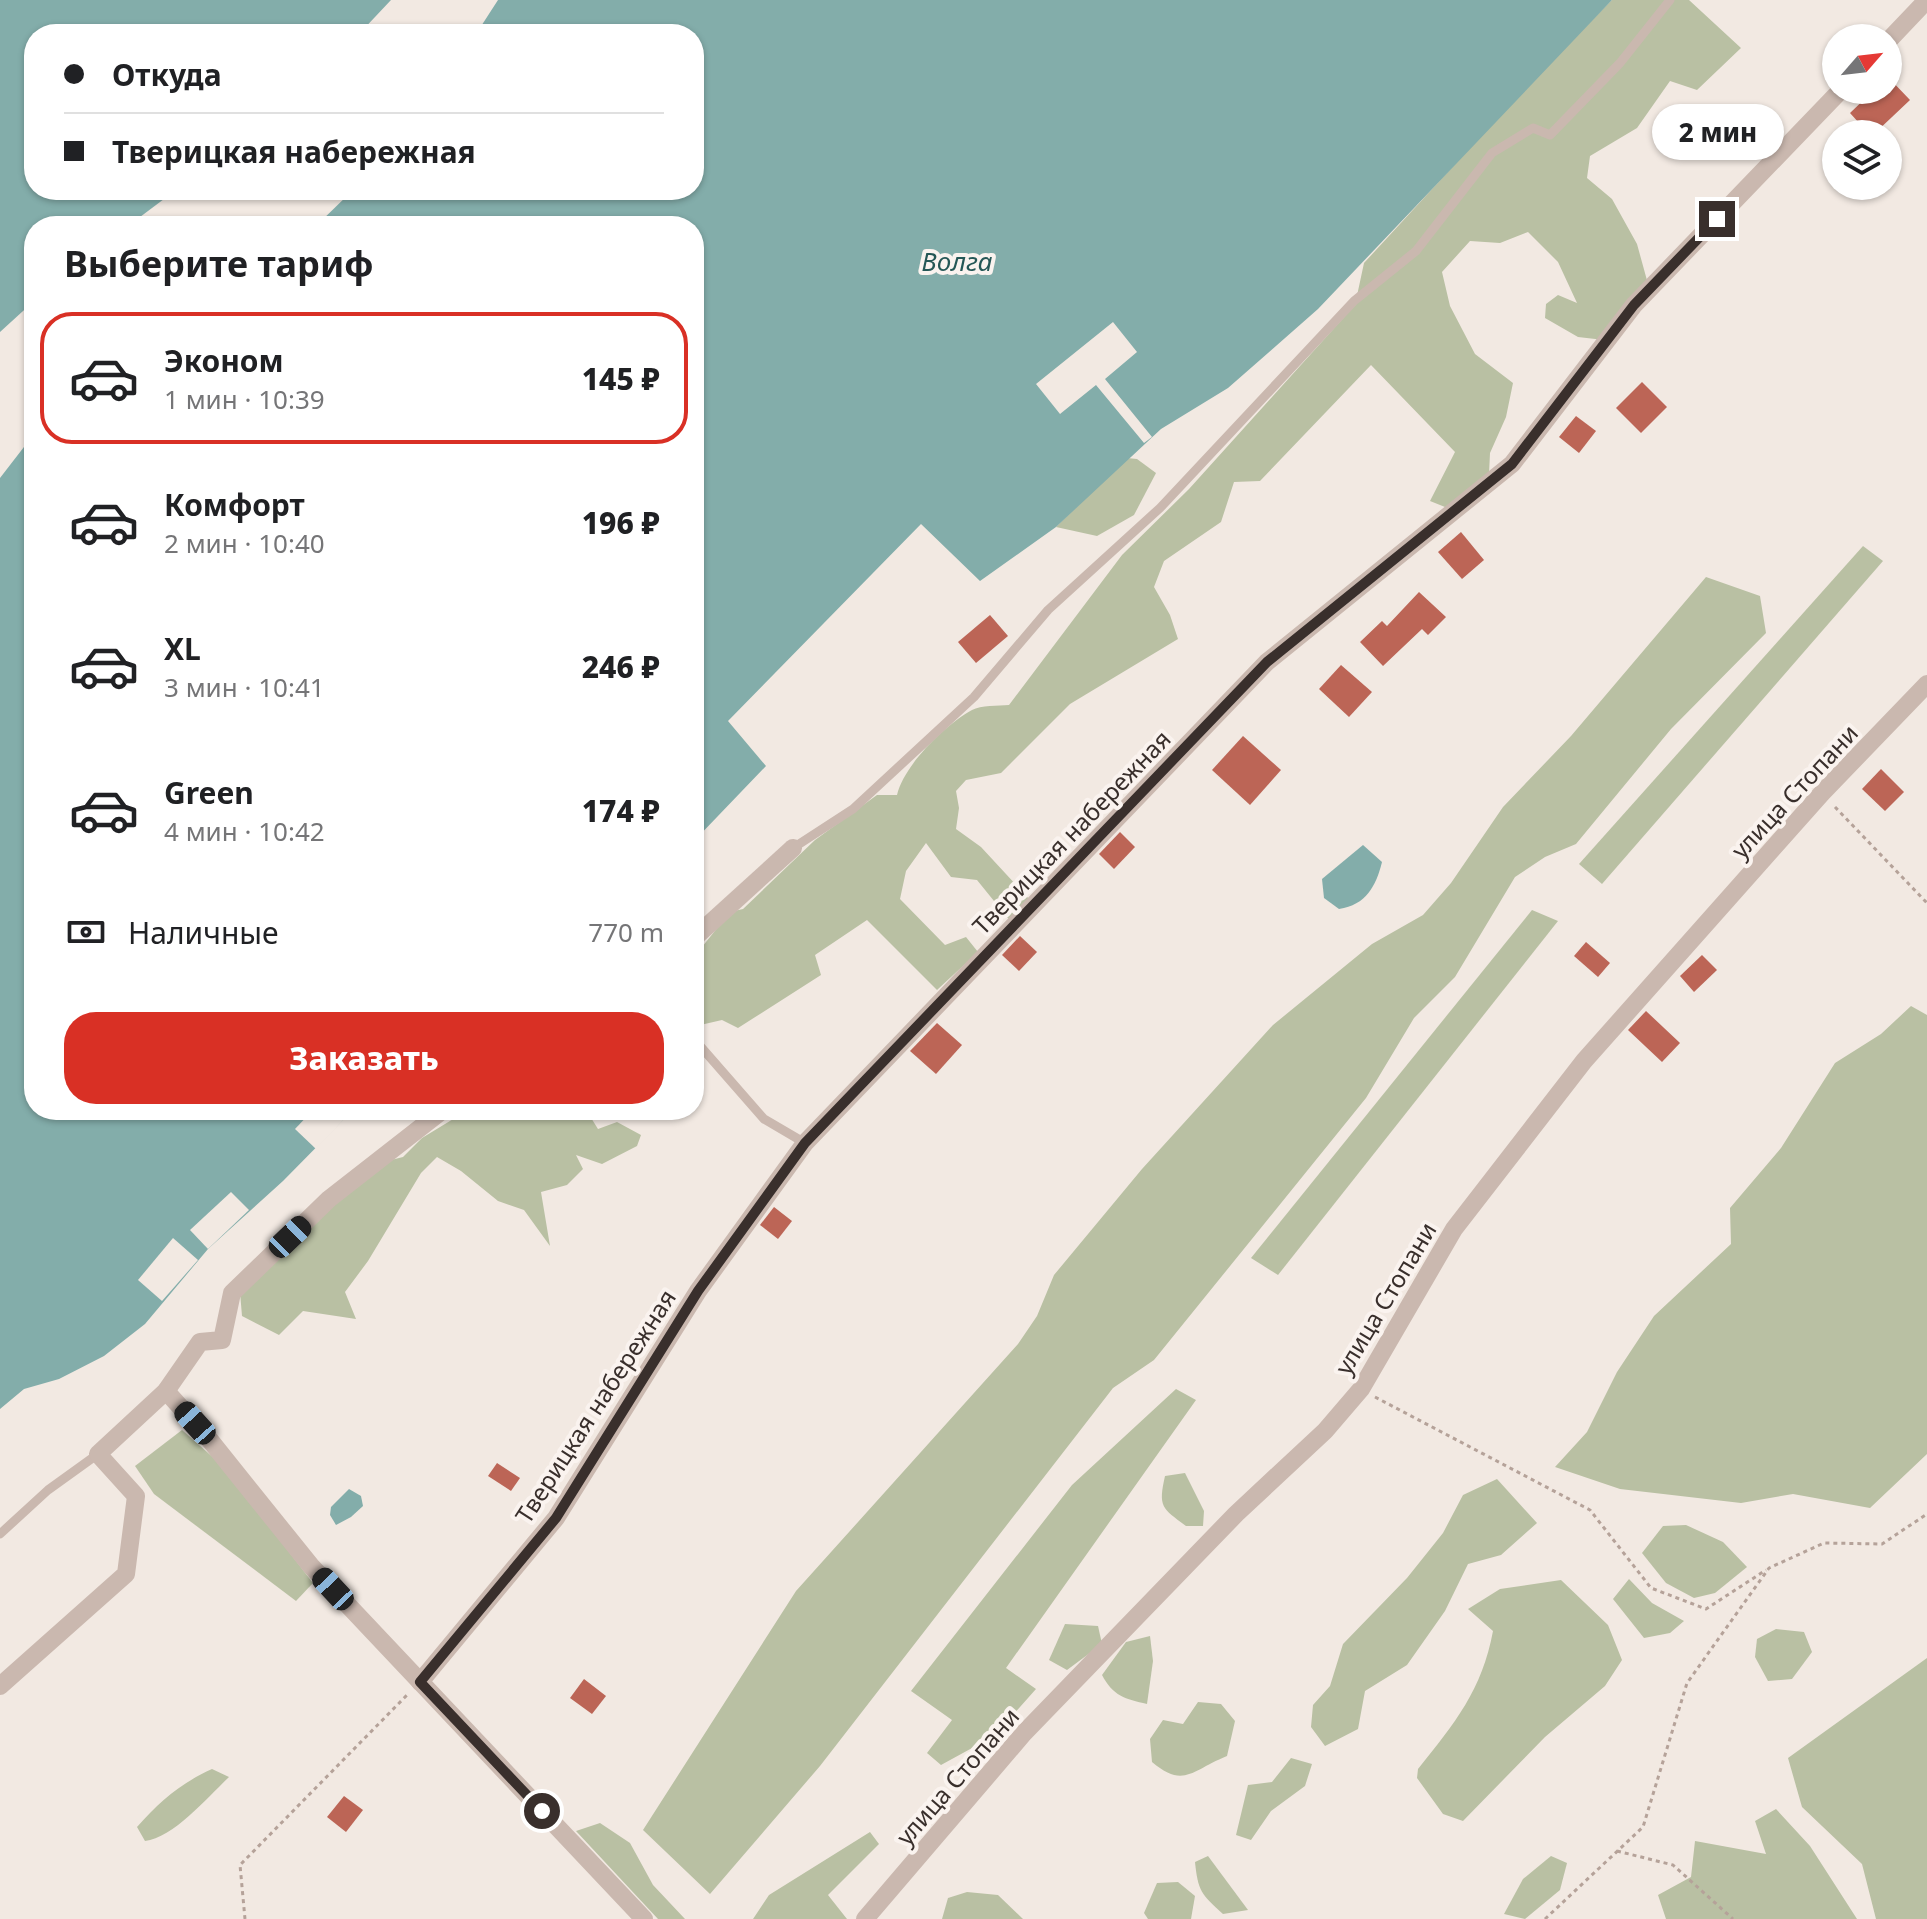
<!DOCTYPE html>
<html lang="ru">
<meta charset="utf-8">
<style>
:root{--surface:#fff;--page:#f6f6f6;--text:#202124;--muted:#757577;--line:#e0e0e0;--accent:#d93025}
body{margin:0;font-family:"Noto Sans",sans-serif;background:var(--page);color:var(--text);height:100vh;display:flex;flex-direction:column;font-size:30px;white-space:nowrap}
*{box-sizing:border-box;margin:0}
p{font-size:26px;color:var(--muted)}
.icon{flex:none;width:44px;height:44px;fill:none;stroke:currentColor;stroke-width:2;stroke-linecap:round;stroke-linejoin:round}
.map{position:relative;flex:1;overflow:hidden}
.side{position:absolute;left:24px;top:216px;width:680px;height:904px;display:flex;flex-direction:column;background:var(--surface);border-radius:32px;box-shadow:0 2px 6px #0004}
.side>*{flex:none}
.banner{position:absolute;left:24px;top:24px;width:680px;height:176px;border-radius:32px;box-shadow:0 2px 6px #0004;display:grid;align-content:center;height:176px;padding:0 40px;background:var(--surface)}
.needle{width:52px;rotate:62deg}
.tools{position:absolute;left:1822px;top:24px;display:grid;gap:16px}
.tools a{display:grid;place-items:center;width:80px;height:80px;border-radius:50%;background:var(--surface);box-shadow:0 2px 6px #0004;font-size:40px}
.end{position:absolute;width:36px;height:36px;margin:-18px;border:10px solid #392f2c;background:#fff;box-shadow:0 0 0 4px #fff}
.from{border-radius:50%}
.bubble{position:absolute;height:56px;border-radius:28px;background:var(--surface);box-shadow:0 2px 6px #0004;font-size:26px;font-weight:800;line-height:56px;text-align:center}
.car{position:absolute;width:24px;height:48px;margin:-24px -12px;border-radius:10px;box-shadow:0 0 6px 2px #0007;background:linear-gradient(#222 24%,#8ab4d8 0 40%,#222 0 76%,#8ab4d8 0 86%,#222 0)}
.banner b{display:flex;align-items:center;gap:28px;height:76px;font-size:30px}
.banner b+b{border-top:2px solid var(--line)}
.banner i{width:20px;height:20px;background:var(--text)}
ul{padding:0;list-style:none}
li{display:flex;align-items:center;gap:24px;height:132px;margin:0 16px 12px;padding:0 24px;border:4px solid transparent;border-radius:32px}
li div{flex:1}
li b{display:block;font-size:30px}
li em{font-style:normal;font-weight:800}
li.active{border-color:var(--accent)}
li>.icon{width:72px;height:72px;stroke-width:1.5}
h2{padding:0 40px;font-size:36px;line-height:96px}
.pay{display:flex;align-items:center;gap:20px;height:88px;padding:0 40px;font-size:30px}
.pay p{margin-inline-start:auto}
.primary-button{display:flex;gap:16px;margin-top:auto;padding:16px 40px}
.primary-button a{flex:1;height:92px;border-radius:32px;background:var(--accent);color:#fff;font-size:32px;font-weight:800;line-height:92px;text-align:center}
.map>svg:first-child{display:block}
.green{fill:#b9c0a3}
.water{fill:#83adaa}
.pier{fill:#f2e9e2}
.building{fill:#bc6556}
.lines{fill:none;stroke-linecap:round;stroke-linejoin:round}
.path{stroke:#b5a299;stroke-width:3;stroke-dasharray:4 4;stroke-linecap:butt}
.lane{stroke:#cab8af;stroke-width:9}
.street{stroke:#cab8af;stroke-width:18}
.route{stroke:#392f2c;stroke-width:10}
.labels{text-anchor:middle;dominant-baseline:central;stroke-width:8;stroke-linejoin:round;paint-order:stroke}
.street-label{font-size:24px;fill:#392f2c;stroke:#faf3ef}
.water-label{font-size:26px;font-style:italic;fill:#255756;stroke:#faf3ef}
</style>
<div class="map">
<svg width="1927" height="1919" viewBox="0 0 1927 1919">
<rect width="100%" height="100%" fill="#f2e9e2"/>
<g class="green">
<path d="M1612,0H1689L1741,48L1697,90L1670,81L1637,128L1590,156L1587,178L1612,199L1637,244L1648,284L1604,340L1578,337L1545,318L1546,304L1558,295L1577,303L1558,262L1528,232L1500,243L1470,241L1442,272L1450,306L1475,354L1513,383L1506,417L1490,453L1489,474L1450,509L1430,501L1455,452L1371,365L1260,481L1234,482L1221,522L1164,561L1154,587L1170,615L1178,639L1070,704L1001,773L966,780L956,791L959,808L956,829L981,847L1029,899L1011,922L977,880L951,877L926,843L906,871L900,899L945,945L966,937L978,952L937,990L867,920L815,955L821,975L738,1028L722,1020L696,1026L694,957L730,912L743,909L815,840L877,795H897C904,765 945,725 972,710C981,705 998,706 1009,705L1122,555L1189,489L1355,305L1364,263L1529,84Z"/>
<path d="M1127,458L1137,459L1156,473L1134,515L1097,536L1056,527Z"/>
<path d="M1863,546L1883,561L1602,884L1579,864Z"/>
<path d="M1706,577L1760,596L1766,633L1671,729L1576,844L1545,857L1515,877L1455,977L1414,1018L1366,1098L1154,1360L1113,1388L820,1766L710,1894L643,1830L796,1591L1018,1344L1037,1316L1054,1275L1142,1169L1273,1025L1372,944L1423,915L1451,883L1503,807L1571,736Z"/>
<path d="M1532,910L1558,921L1278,1275L1251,1258Z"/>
<path d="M1911,1006L1927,1015V1454L1870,1508L1793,1494L1741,1503L1620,1489L1555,1467L1587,1432L1617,1372L1654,1316L1731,1244L1730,1208L1781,1148L1835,1063L1881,1034Z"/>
<path d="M468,1110H526L535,1117L545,1110H593L588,1113L598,1129L617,1122L641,1135L637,1146L602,1164L576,1155L583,1169L567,1185L541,1192L550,1246L524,1210L498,1201L461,1171L437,1157L421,1173L368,1261L345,1292L356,1319L303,1311L279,1335L242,1316L240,1292L284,1248L383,1162L403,1157L422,1138Z"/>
<path d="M1176,1389L1196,1400L1006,1668L1036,1689L994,1736L941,1765L927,1753L952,1720L911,1691L1072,1485Z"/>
<path d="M182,1430L223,1466L313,1583L296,1601L154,1494L135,1466Z"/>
<path d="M1185,1473L1204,1511L1203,1526H1186C1162,1508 1158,1507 1165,1476Z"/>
<path d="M1497,1479L1537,1523L1501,1555L1468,1564L1445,1611L1407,1665L1365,1691L1358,1729L1325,1746L1311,1727L1313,1705L1330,1686L1343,1644L1407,1578L1443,1533L1463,1495Z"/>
<path d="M1686,1525L1723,1542L1747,1567L1715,1593L1694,1598L1666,1583L1642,1553L1663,1526Z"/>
<path d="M1629,1579L1652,1603L1684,1621L1670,1633L1644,1638L1613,1599Z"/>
<path d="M1561,1580L1608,1625L1622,1660L1605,1686L1545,1737L1463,1821L1443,1814L1417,1778L1418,1769C1455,1723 1482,1690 1493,1631L1468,1609L1500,1589Z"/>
<path d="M1065,1624L1098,1626L1102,1644L1067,1670L1049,1660Z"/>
<path d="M1776,1629L1804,1632L1812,1652L1792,1679L1768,1681L1755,1657L1757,1639Z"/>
<path d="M1150,1636L1153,1661L1147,1704C1125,1699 1113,1696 1102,1675L1126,1642Z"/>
<path d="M1927,1658V1919H1876L1862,1864L1802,1807L1788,1758Z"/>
<path d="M1198,1702L1221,1704L1235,1721L1227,1756C1192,1770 1184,1789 1152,1762L1150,1739L1163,1720L1183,1724Z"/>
<path d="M1291,1758L1312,1764L1305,1786L1271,1811L1251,1840L1236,1835L1248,1785L1272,1782Z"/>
<path d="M212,1769L229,1777C208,1797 173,1838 145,1841L137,1827C159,1802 181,1783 212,1769Z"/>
<path d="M1776,1809L1810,1846L1857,1919H1666L1658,1895L1691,1877L1695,1841L1766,1854L1755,1821Z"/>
<path d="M600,1823L630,1843L653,1885L685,1919H658L576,1831Z"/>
<path d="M870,1832L879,1844L828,1895L847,1919H753L769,1895Z"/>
<path d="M1208,1856L1248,1910L1223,1914C1201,1894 1198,1891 1195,1862Z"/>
<path d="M1551,1856L1567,1863L1560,1890L1525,1919L1504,1914L1523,1879Z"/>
<path d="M1178,1882L1195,1896L1191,1919H1148L1144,1913L1157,1883Z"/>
<path d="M967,1892L998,1895L1023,1919H942L948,1898Z"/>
</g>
<g class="water">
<path d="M0,0H391L359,34H34V190H176L128,226H34V301L0,332Z"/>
<path d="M498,0H1612L1318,309L1228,388L1161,429L1056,527L980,581L921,524L728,721L766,766L694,841V226H316L353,190H694V34H476Z"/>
<path d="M34,434V1110H353L283,1181L208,1249L145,1324L104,1356L59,1379L24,1389L0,1409V478Z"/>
<path d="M1363,845L1382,862C1376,886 1366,905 1339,909L1324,898L1322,879Z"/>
<path d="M349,1489L361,1496L363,1506L351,1517L336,1525L330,1515L331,1507Z"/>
</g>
<g class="pier">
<path d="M1113,322L1137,352L1105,379L1152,437L1144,443L1096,385L1060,414L1036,384Z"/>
<path d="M313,1110H353L316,1149L295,1129Z"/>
<path d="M231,1192L249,1210L208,1249L190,1230Z"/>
<path d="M173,1238L198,1260L162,1301L138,1280Z"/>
</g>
<g class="building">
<path d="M1888,77L1910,100L1874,134H1869L1850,113L1874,90H1888Z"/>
<path d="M1642,382L1667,407L1641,433L1616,408Z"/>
<path d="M1576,416L1596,431L1579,453L1559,437Z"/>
<path d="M1461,532L1484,560L1462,579L1438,552Z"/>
<path d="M1419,592L1446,617L1428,635L1422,629L1383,666L1360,642L1382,621L1387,626Z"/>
<path d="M990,615L1008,636L976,663L958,642Z"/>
<path d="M1341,665L1372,692L1349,717L1319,689Z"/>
<path d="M1243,736L1281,770L1250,805L1212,770Z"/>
<path d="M1881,769L1904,792L1885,811L1862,789Z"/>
<path d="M1120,832L1135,847L1114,869L1099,854Z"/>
<path d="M1020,936L1037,952L1019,971L1002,955Z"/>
<path d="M1586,942L1610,963L1598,977L1574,956Z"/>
<path d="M1702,955L1717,970L1694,992L1680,976Z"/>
<path d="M1646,1011L1680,1043L1662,1062L1628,1030Z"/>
<path d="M937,1023L962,1045L936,1074L910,1051Z"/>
<path d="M774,1207L792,1221L778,1239L760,1225Z"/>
<path d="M497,1463L520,1478L511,1491L488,1476Z"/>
<path d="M584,1679L606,1696L592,1714L570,1698Z"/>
<path d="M344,1796L363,1810L346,1832L327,1817Z"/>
</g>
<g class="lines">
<g class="path">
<path d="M1835,807L1927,903"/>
<path d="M1375,1397L1590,1510L1651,1588L1706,1609L1766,1570"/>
<path d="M1617,1851L1673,1865L1733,1919"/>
<path d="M245,1919L240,1865L409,1693"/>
<path d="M1545,1919L1643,1827L1687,1683L1769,1568L1824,1543L1882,1544L1927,1514"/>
</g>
<g class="lane">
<path d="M793,848L853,809L974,697L1048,610L1160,508L1354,301L1416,251L1492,153L1533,128L1550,135L1620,63L1670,0"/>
<path d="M694,1039L764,1119L805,1143"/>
<path d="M0,1534L48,1490L98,1454"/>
</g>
<g class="street">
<path d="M1888,41L1927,0"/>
<path d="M694,938L793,848"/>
<path d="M166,1391L209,1439L311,1566L644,1919"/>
<path d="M420,1682L556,1518L698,1291L805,1143L1267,662L1512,464L1634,305L1841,90"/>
<path d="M0,1686L126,1574L136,1496L98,1454L166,1391L200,1342L222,1340L232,1293L329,1199L443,1110"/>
<path d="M865,1919L1024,1733L1236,1514L1325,1431L1361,1389L1454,1229L1584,1061L1822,793L1927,684"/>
</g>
</g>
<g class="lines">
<path class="route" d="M542,1811L420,1682L556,1518L698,1291L805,1143L1267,662L1512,464L1634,305L1717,219"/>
</g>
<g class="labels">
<g class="street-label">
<text transform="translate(1794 791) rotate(-47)">улица Стопани</text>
<text transform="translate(1071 832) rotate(-46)">Тверицкая набережная</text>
<text transform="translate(1385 1298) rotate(-59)">улица Стопани</text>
<text transform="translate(595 1406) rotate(-57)">Тверицкая набережная</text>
<text transform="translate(957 1776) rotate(-49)">улица Стопани</text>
</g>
<g class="water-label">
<text x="957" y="261">Волга</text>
</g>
</g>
</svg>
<div class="tools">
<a><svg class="needle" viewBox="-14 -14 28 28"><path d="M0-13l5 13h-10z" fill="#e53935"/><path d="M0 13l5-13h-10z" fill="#757577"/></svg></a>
<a><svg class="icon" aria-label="layers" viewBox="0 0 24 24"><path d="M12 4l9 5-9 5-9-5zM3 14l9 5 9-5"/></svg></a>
</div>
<i class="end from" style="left:542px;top:1811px"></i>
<i class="end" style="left:1717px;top:219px"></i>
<div class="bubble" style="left:1652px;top:104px;width:132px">2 мин</div>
<i class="car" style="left:290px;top:1237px;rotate:46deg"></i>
<i class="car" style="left:195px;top:1423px;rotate:318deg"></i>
<i class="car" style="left:333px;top:1589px;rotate:317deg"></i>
<div class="banner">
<b><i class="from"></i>Откуда</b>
<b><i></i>Тверицкая набережная</b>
</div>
<section class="side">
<h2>Выберите тариф</h2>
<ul>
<li class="active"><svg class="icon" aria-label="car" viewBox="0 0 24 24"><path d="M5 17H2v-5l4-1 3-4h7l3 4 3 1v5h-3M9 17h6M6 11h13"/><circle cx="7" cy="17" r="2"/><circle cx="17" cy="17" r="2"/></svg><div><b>Эконом</b><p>1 мин · 10:39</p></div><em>145 ₽</em></li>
<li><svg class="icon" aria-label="car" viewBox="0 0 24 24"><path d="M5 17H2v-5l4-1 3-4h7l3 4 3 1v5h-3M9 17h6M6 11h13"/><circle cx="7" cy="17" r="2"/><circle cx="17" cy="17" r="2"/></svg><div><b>Комфорт</b><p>2 мин · 10:40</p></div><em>196 ₽</em></li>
<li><svg class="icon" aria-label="car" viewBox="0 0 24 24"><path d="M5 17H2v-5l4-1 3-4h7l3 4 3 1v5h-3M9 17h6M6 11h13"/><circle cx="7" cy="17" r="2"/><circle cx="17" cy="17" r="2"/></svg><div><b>XL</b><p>3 мин · 10:41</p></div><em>246 ₽</em></li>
<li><svg class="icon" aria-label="car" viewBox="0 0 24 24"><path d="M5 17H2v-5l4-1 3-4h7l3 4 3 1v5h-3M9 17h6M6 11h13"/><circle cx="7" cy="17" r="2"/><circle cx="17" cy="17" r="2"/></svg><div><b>Green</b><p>4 мин · 10:42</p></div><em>174 ₽</em></li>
</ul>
<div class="pay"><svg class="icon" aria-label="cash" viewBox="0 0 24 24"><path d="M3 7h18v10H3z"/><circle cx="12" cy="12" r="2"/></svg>Наличные<p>770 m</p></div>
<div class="primary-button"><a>Заказать</a></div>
</section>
</div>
